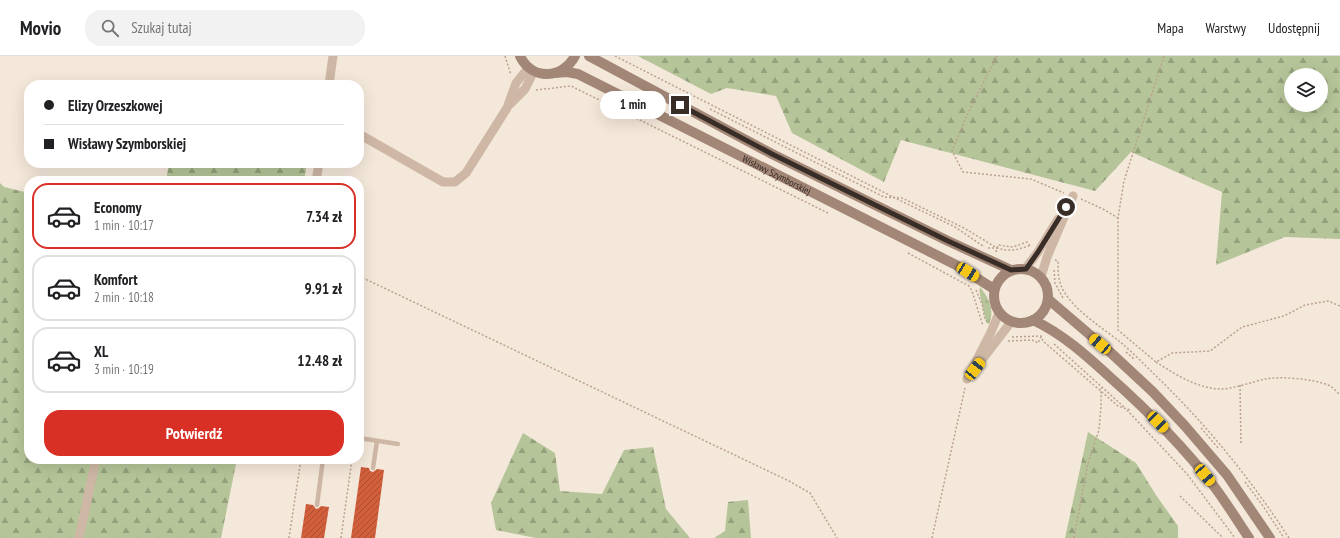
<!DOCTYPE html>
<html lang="pl">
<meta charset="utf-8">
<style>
:root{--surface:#fff;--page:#f2f2f2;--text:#202124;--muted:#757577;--line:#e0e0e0;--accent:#d93025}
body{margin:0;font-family:"PT Sans Narrow",sans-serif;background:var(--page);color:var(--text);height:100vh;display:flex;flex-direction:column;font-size:15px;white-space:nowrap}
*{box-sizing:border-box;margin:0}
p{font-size:13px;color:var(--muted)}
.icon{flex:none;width:22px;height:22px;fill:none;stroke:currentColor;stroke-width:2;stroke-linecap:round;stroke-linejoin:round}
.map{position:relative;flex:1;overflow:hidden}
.sheet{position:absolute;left:24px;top:120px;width:340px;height:288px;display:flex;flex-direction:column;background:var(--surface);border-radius:16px;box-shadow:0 4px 16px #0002}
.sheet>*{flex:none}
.guide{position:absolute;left:24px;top:24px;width:340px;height:88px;border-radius:16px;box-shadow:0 4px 16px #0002;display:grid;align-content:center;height:88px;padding:0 20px;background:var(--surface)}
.buttons{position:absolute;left:1284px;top:12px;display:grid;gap:8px}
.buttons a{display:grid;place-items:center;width:44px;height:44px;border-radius:50%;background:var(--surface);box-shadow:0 4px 16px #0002;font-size:20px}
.end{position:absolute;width:18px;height:18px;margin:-9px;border:5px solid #392d27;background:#fff;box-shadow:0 0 0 2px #fff}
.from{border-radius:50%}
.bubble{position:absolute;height:28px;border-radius:14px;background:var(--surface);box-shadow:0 4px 16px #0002;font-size:13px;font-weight:700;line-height:28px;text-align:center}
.car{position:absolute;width:12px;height:24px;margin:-12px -6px;border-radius:5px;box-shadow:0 0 3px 1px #0007;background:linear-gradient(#f5c518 24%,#345 0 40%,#f5c518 0 76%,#345 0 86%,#f5c518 0)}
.guide b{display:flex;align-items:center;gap:14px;height:38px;font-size:15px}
.guide b+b{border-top:1px solid var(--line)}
.guide i{width:10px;height:10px;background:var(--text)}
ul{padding:7px 0 0;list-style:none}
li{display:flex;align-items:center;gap:12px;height:66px;margin:0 8px 6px;padding:0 12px;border:2px solid var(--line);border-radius:16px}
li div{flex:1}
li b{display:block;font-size:15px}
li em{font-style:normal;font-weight:700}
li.current{border-color:var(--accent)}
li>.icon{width:36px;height:36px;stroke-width:1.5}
.primary-button{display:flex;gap:8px;margin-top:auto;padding:8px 20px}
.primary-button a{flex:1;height:46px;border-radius:16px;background:var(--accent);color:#fff;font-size:16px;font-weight:700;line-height:46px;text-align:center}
header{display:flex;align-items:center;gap:24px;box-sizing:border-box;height:56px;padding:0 20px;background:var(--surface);border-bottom:1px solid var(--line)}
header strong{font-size:19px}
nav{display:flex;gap:22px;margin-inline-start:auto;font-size:14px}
.search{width:280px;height:36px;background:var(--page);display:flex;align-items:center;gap:10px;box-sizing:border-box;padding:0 14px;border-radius:16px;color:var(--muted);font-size:15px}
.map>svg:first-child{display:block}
.grass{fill:url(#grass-tufts)}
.forest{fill:url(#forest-firs);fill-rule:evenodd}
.building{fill:url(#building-hatch)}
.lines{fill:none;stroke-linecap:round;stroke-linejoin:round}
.path{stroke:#baa18f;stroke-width:1.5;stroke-dasharray:2 2;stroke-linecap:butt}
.service{stroke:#ceb7a5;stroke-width:4.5}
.minor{stroke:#ceb7a5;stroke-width:9}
.secondary{stroke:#a28676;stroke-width:10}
.route{stroke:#392d27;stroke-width:5}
.labels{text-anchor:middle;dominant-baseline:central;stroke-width:3.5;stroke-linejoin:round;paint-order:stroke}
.street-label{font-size:10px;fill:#392d27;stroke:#fbf2e7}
</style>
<header>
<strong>Movio</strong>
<div class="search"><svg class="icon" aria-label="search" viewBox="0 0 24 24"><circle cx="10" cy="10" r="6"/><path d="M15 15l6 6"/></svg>Szukaj tutaj</div>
<nav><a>Mapa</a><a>Warstwy</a><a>Udostępnij</a></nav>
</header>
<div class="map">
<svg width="1340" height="482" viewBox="0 0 1340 482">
<defs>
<pattern id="grass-tufts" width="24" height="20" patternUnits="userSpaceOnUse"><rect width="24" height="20" fill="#b6c599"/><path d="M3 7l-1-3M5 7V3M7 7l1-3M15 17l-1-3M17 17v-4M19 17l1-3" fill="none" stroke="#95a07d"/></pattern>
<pattern id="forest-firs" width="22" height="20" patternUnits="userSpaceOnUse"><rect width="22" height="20" fill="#b6c599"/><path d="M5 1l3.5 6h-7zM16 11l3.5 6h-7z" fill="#95a07d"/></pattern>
<pattern id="building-hatch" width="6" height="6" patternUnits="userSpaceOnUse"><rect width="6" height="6" fill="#d25f3b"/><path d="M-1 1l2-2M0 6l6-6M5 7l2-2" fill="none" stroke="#ab4f32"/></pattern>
</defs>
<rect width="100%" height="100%" fill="#f4e8da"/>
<path class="grass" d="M980,231C989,242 995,255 989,268L986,266C985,258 978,237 980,231Z"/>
<g class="forest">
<path d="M638,0H1340V183L1285,181L1216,209L1222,136L1131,96L1095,135L901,84L884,126L792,77L776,40L727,32L711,38ZM1291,19H1321V49H1291Z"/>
<path d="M169,107H307L304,125H166Z"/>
<path d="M0,127L4,131L29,137V403H237L221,482H0Z"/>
<path d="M1088,376L1136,407L1156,439L1178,470V482H1065Z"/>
<path d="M523,377L555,397L560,435L602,438L624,394L653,391L666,453L690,482H536L496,474L491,447Z"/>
<path d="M748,444L751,482H714L725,475L728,446Z"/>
</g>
<g class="building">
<path d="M361,411L369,412L370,415L373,416L377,413L384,414L375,482H351Z"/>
<path d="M306,448L313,449L316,453L319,452L321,450L329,451L324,482H301Z"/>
</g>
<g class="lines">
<g class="path">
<path d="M505,0L511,19"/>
<path d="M615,0L895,142L955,171L983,190"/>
<path d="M997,0L969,55L952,95L963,116L1031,123L1064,137"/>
<path d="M1164,0L1124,125L1118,162V274L1156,306L1172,297L1210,295L1242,271L1284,260L1305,249L1328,245L1340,250"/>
<path d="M536,34L571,30L828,157"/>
<path d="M710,53L884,141L902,142L964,172L997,192L1005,194H1015L1029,190"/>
<path d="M1081,143L1103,153L1118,162"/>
<path d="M988,192H997"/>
<path d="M996,196L998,189L1013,191L1027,186L1031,191"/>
<path d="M908,197L969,230L972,235L983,270"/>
<path d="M1055,204L1058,205C1058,216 1058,227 1065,237C1077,256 1101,271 1119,285C1131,295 1143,307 1154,318C1206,368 1250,422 1289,482"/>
<path d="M1054,214L1055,227L1063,242"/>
<path d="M359,220L789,425L810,437L837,482"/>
<path d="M976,234L982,248L985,264"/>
<path d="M1012,281L1041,280L1043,285L1118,350L1130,354"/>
<path d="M1008,285L1032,284L1038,287L1041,281"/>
<path d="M1054,288L1124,351"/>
<path d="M1126,296L1134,303"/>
<path d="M1156,306C1175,318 1196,332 1220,333C1233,333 1252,326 1265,323C1280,320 1314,323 1328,329C1333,331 1337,336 1340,339"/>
<path d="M1240,329L1241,389"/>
<path d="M1127,354L1187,418L1235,482"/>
<path d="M1201,372L1219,393"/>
<path d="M1245,426L1263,450L1284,482"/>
<path d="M1180,440L1223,482"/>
<path d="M289,482L301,403"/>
<path d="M341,482L352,403"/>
<path d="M932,482L965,332"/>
<path d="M1074,482L1088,407L1099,374L1101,350V332"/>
</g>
<g class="service">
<path d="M359,382L398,388"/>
<path d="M373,412L377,385"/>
<path d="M317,449L323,403"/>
</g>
<g class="minor">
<path d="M329,29L333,0"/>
<path d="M510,48L525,33L534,15"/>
<path d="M359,78L443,126H455L466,117L507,52L516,27L529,11"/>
<path d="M316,125L319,107"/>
<path d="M1025,213L1038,196L1058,163"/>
<path d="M1041,221L1047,201L1073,140"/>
<path d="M981,305L1011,266"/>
<path d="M967,323L991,276L999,257"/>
<path d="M79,482L96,403"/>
</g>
<g class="secondary">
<path d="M520,0C532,25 563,23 575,0"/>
<path d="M589,0L772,98L948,185L1011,214"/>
<path id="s1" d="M555,17L567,16L578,18L956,209L994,233"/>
<circle cx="1021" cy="240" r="27"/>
<path d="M1048,243L1110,296L1153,336L1185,370L1227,419L1270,482"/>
<path d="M1033,264C1063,278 1087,300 1111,322C1148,355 1183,390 1213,429C1226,446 1237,464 1249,482"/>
</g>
</g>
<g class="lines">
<path class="route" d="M680,49L772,98L948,185L1011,214L1026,213L1038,196L1066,151"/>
</g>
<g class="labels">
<g class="street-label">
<text stroke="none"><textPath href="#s1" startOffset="246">Wisławy Szymborskiej</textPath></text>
</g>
</g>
</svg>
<div class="buttons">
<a><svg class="icon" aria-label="layers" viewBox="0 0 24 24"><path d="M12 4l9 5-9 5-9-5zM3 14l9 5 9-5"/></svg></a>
</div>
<i class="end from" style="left:1066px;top:151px"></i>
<i class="end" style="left:680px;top:49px"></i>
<div class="bubble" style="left:600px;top:35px;width:66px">1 min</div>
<i class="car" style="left:968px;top:216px;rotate:122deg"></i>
<i class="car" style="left:1100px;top:288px;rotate:310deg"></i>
<i class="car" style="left:975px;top:313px;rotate:38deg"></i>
<i class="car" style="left:1158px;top:366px;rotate:135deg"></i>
<i class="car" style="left:1205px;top:419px;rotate:140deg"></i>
<div class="guide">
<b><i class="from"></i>Elizy Orzeszkowej</b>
<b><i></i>Wisławy Szymborskiej</b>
</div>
<section class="sheet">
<ul>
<li class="current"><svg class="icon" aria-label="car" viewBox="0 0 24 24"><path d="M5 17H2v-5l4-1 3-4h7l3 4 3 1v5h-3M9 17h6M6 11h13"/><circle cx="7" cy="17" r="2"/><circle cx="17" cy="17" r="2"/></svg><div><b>Economy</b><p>1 min · 10:17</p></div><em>7.34 zł</em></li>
<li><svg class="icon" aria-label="car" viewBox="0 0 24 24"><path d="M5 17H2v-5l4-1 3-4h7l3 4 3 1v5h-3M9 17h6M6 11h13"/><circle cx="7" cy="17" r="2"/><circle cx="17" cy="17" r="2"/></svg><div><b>Komfort</b><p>2 min · 10:18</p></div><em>9.91 zł</em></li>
<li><svg class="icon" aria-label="car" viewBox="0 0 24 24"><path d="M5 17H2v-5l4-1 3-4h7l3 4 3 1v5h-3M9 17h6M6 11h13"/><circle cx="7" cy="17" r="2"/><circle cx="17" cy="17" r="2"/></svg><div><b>XL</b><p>3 min · 10:19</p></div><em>12.48 zł</em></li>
</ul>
<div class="primary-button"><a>Potwierdź</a></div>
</section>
</div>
